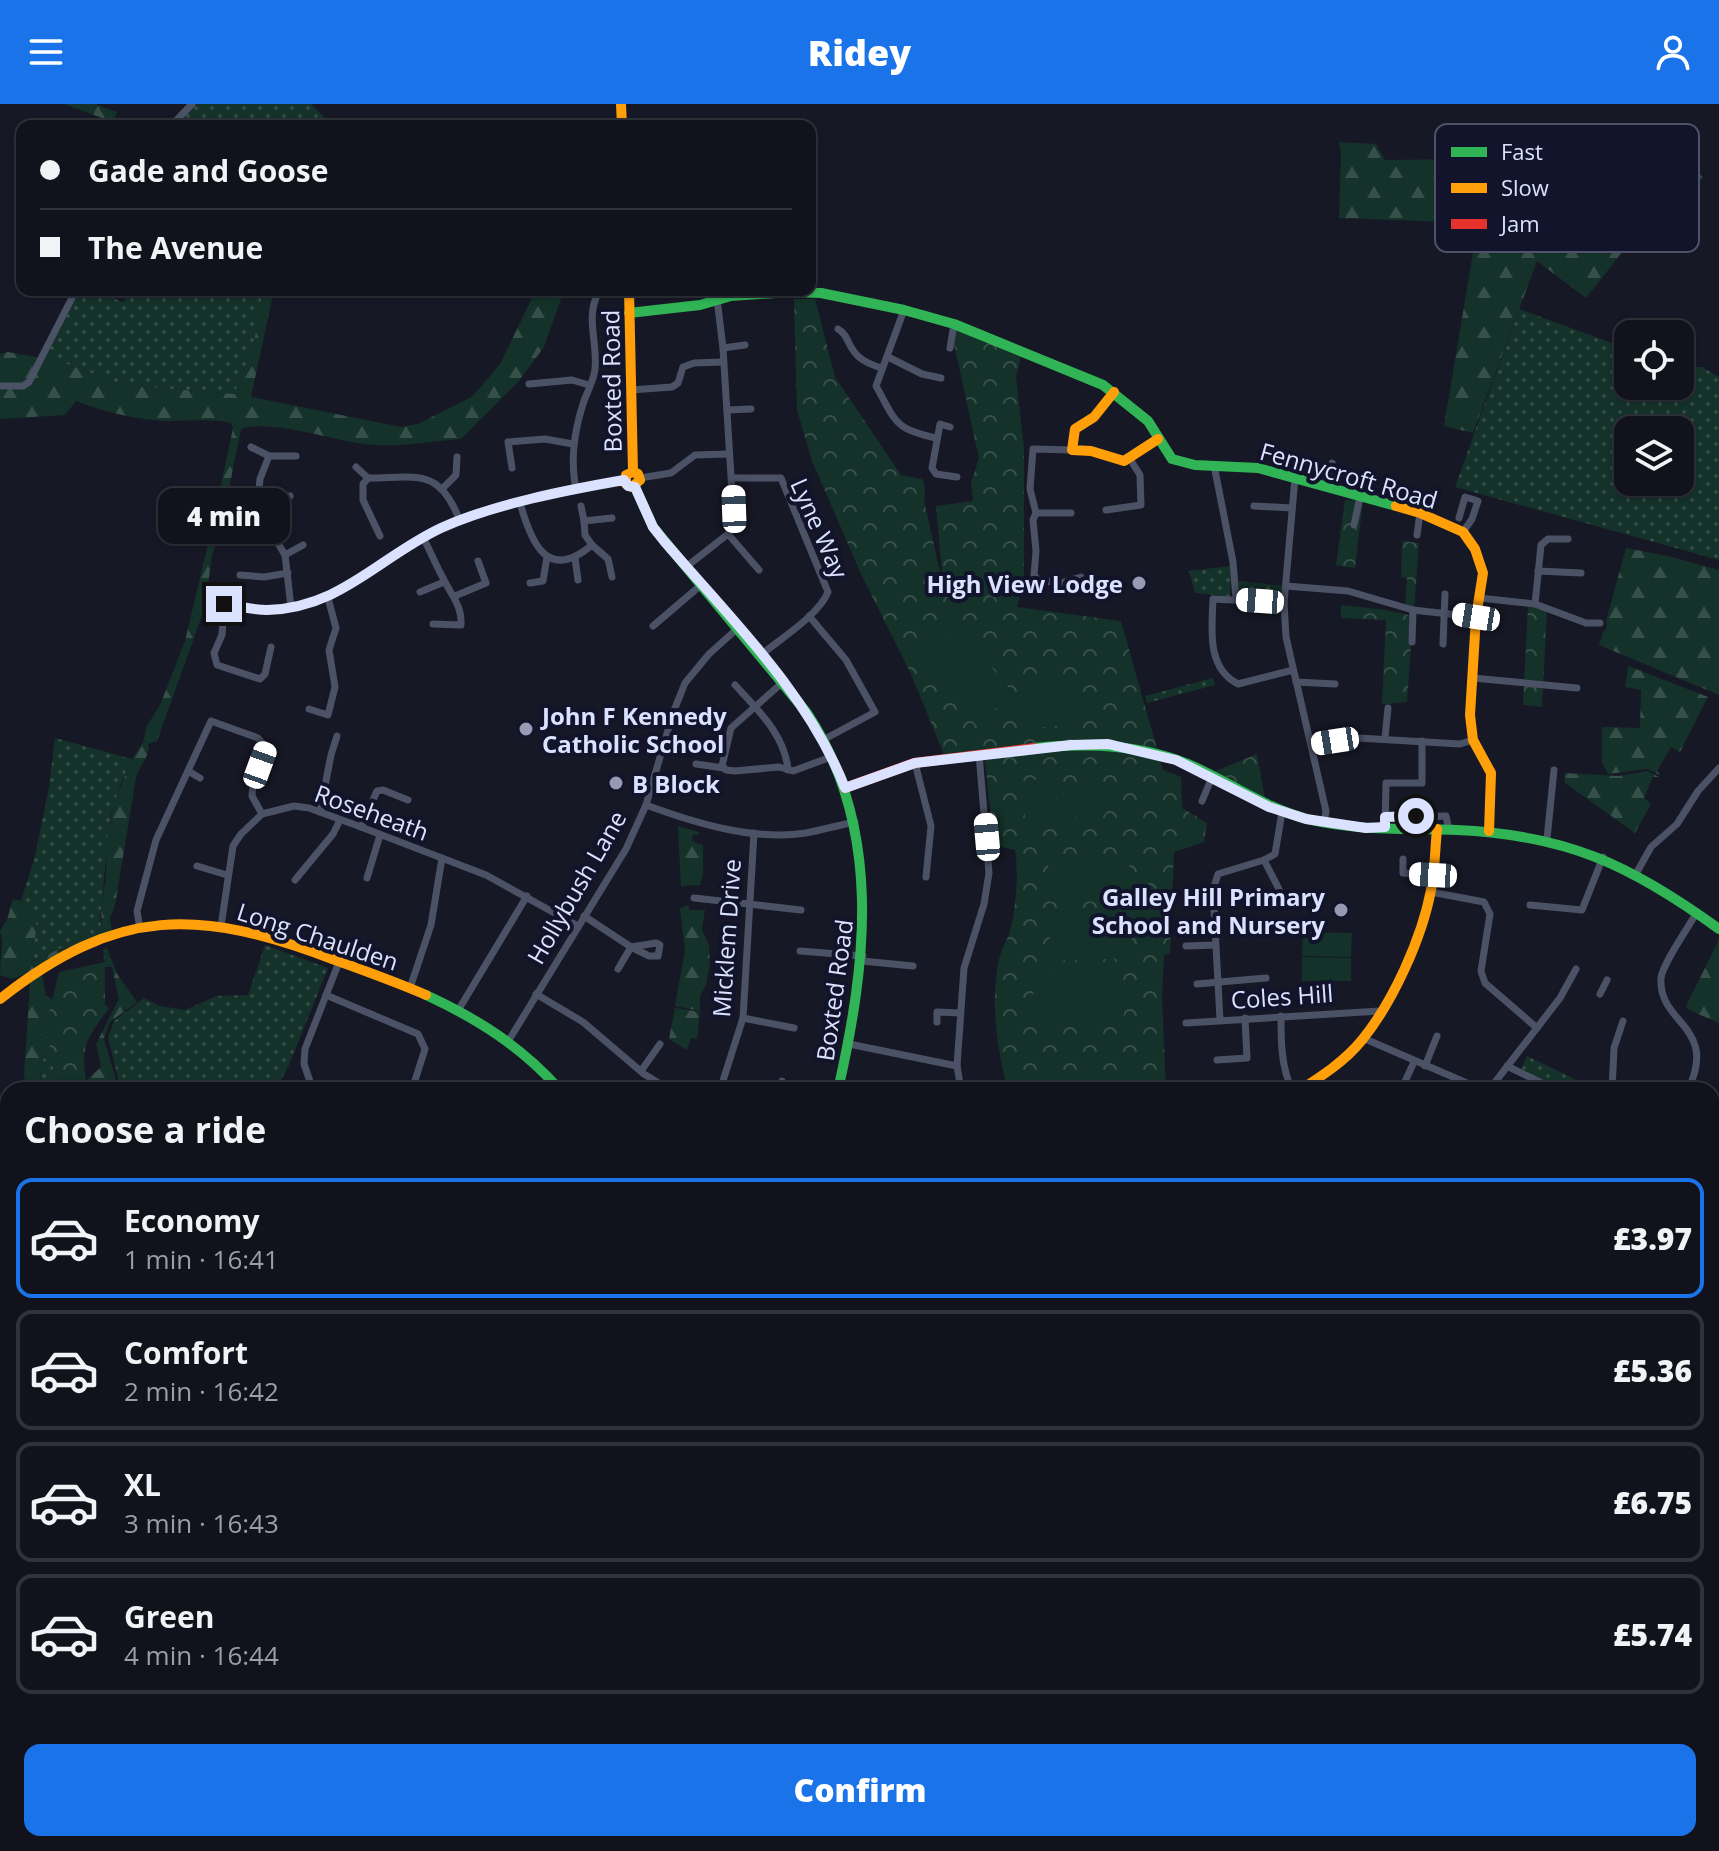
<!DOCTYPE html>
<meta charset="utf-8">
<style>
:root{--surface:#11121c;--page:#1e2029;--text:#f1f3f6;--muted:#9c9ea3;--line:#30323b;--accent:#1a73e8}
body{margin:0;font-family:"Open Sans",sans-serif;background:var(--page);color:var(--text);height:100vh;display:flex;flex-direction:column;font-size:30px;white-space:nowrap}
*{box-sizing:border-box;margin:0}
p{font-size:26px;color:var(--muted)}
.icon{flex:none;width:44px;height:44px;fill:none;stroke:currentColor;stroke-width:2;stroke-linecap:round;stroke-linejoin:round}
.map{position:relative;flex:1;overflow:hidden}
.details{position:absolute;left:0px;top:978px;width:1720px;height:770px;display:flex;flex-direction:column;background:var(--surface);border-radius:24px 24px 0 0;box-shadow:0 2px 6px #0004,0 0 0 2px var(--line)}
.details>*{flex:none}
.banner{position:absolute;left:16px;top:16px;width:800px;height:176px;border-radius:16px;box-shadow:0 2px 6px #0004,0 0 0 2px var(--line);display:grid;align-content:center;height:176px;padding:0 24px;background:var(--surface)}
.fabs{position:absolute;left:1614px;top:216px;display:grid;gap:16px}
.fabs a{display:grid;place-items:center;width:80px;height:80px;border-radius:16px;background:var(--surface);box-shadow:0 2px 6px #0004,0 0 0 2px var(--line);font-size:40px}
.end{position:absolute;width:36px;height:36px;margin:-18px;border:10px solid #dbe2ff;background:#111;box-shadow:0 0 0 4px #111}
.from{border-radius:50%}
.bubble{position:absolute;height:56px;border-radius:16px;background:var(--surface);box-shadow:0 2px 6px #0004,0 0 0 2px var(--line);font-size:26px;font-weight:800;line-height:56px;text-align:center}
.car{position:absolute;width:24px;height:48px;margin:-24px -12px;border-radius:10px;box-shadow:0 0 6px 2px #0007;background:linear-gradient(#fff 24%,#345 0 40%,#fff 0 76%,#345 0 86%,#fff 0)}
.banner b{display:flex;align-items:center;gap:28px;height:76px;font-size:30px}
.banner b+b{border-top:2px solid var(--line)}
.banner i{width:20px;height:20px;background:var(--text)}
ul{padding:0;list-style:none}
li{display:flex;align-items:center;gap:24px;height:120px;margin:0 16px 12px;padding:0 8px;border:4px solid var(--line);border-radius:16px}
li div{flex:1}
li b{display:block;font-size:30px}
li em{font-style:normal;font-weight:800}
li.on{border-color:var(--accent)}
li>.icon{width:72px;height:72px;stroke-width:1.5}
h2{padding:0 24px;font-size:36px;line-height:96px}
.button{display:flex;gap:16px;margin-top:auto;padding:16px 24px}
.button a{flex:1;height:92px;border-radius:16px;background:var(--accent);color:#fff;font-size:32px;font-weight:800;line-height:92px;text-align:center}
header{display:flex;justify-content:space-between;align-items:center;height:104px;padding:0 24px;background:var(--accent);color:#fff;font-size:36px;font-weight:800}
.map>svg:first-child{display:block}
.grass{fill:url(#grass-dots);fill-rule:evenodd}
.forest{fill:url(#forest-firs)}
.park{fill:url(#park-crowns)}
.garden{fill:#143229}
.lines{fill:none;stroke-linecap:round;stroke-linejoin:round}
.river{stroke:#0b3248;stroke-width:11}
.street{stroke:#4c5266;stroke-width:7}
.fast{stroke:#30b455;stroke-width:10}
.slow{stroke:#ff9f0a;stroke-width:10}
.jam{stroke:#e5322d;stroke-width:10}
.route{stroke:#dbe2ff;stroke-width:10}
.poi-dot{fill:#969bb3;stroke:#11142b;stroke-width:3}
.labels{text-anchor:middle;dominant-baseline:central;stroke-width:8;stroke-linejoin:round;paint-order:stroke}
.street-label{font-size:24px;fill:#dbe2ff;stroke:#11142b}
.poi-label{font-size:24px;font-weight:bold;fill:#dbe2ff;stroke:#11142b;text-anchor:end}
.key{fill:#11142b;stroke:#4e526b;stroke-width:2}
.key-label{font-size:22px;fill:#dbe2ff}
</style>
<header><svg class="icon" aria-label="menu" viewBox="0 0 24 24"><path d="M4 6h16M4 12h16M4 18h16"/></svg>Ridey<svg class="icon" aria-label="person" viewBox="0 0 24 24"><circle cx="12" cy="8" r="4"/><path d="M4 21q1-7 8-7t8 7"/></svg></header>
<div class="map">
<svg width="1719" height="1747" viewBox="0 0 1719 1747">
<defs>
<pattern id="grass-dots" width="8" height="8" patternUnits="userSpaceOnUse" patternTransform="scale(2)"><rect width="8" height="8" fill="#143229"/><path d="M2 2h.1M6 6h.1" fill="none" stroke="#364f49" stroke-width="1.8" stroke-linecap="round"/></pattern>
<pattern id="forest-firs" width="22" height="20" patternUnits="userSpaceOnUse" patternTransform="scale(2)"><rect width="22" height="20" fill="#143229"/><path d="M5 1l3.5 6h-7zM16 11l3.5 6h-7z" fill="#364f49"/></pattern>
<pattern id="park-crowns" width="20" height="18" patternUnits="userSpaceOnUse" patternTransform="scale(2)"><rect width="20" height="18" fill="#143229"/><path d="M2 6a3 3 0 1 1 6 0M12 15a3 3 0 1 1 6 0" fill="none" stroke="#364f49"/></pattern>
</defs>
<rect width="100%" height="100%" fill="#171825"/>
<g class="grass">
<path d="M187,0H311L325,14L324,22H168Z"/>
<path d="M73,186H92L123,198L132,186H263L253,244L234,290L122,281L62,258L38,254Z"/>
<path d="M1519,205L1628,245V282H1680V263H1702L1719,273V456L1455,383ZM1628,326H1680V378H1628Z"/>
<path d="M1231,462L1230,493L1195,489L1189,467Z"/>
<path d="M1238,477L1284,482L1278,495L1238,493Z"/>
<path d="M1213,574L1215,581L1147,599L1145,592Z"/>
<path d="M55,634L132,655L120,681L110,715L100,815L102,826L30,858L37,821L21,797L35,752L49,683Z"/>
<path d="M265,841L328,864L289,961L276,986H121L108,933L114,917L144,894L160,902L185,906L217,892L248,891Z"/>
<path d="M49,938L55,974L68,986H40L41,963Z"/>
<path d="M1527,952L1597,986H1560L1520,967Z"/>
</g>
<g class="forest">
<path d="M64,0H95L117,8L113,18Z"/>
<path d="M1339,38L1376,40L1385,56L1687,53L1703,74L1634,133L1586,194L1537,157L1473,329L1444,322L1478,119L1339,114L1341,51Z"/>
<path d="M263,186H274L251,293L401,323L418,320L473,292L500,260L536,186H564L544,243L518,278L461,335C433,337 403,343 375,341C338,339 272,314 241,325L221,424L212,451L205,503L157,637L148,640C151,653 139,661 136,674L115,801L110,814L112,828L65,845L26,870L12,875L0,871L2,837L0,827L7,816L13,795L21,797L37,821L31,858L102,825L101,803L106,772L107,734L115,696L131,657L143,638L147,622L160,601L185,537L212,424L233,324L231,319C210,314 190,317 168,317C137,316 105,308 76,297L65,311L0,315V250L8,248L62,258L122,281L234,290L253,244Z"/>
<path d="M1626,444L1668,452L1719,466V591L1599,541L1603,528L1607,523L1606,517Z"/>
<path d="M1628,562L1708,593L1680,648L1671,643L1657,667L1660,671L1647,665L1608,670L1602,658V623L1640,624L1641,586L1625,583Z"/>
<path d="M1648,667L1659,673H1653L1644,694L1651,700L1635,729L1565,679L1564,669L1618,672Z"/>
<path d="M678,722L699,728V731H693L692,737L703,741V770L700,781L681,782Z"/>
<path d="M689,801V806H705L702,825L709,842L710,859L706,881L700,892V907L675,902L685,847L680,804Z"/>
<path d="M1716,834L1719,836V919L1689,906L1686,902L1718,838Z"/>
<path d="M107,844L117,870L137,898L110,918L104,935L119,986H68L55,974L86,977L101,963L96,940L119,895L112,863H105L103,845Z"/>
<path d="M42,870L46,892L53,896L46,922L49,938L41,963L40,986H26L24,971L30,879Z"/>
<path d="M675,904L700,908L697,935L691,934L687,946L669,935Z"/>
</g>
<g class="park">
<path d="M794,195H815L835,273L901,371L922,375L925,383L924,397L943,481L936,402L973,397L971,379L979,354L954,240V225L1021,251L1016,273L1024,345V476L1017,503L1121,517L1163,666L1181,673L1182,704L1207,719L1204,738L1174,748L1170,849L1164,851L1162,894L1166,986H1008C997,944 990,899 999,856C1001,846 1007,837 1010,827C1016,806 1019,766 1015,746L994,741L984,648L945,653L911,570L862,472L812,357L797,306Z"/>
<path d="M1345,396H1363L1355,464L1336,461Z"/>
<path d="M1402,437L1419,439L1414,505L1405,502L1407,474L1401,473Z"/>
<path d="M1341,501L1386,506L1413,512L1407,598L1382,600L1386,516L1341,514Z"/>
<path d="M1528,503L1547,506L1542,603L1523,601Z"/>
<path d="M1257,650L1265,695L1213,668Z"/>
<path d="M105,858V901L109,904C88,934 80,939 86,977L55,974L46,922L59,868Z"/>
<path d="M1712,1173H1719V1510L1712,1526Z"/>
<path d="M1719,1530V1747H1620L1623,1740H1712V1545Z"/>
</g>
<g class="garden">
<path d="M956,521L1014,590L976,621L920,548Z"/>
<path d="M1078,577L1084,619L1025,625L1021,582Z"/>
<path d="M1054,674L1060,723L1026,726L1022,677Z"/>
<path d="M1104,678L1106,710L1063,715L1058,681Z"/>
<path d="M1129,750L1130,797L1050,798L1048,752Z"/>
<path d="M1130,806L1133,854L1050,857L1049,808Z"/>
<path d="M1303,828L1352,829L1351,853L1302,852Z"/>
<path d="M1302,853L1351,854V877H1302Z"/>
<path d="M1123,866L1124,915L1033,921L1034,870Z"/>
<path d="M59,1740H188L181,1747H53Z"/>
</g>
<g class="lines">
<g class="river">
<path d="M1712,1644L1719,1633"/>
<path d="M1636,1747L1640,1740"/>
</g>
<g class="street">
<path d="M171,22L192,0"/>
<path d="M904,206L876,282C896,317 893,325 936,334"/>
<path d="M838,225C847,230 847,238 853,246C859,256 870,260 881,264"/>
<path d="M723,244L745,241"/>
<path d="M950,244L954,220"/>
<path d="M888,253L922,270L941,274"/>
<path d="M529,280L572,276L589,281"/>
<path d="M0,282H23L29,278L76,186"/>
<path d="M631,286L672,283L678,279L683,263L694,259L723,258"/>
<path d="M727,306L751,305"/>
<path d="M950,323L940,320L932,364L936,370L957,373"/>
<path d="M251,343L269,352"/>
<path d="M1072,346L1033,345L1030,385L1036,409L1033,416L1036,447L1034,471L1038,476L1061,479L1081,473"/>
<path d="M1214,361L1233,458L1236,495"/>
<path d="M356,363L368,374L363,380V396L380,432"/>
<path d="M512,364L508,338L545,335L573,340"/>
<path d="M368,374C418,374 439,363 460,417"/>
<path d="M640,374L671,369L695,351L728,350"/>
<path d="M733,374H781L828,488C819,511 780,535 761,551"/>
<path d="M1295,374L1284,499L1286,533L1326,707L1324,719"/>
<path d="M1324,382L1332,359"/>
<path d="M443,384L456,371L457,353"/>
<path d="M576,385C570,356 574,328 583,300C587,288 594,276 595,265C598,237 584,211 600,186"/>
<path d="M258,396L290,392"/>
<path d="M520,399C531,438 547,479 592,441L585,431L584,417L612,414"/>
<path d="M581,402L584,417"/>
<path d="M1254,402L1292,404"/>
<path d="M1106,406L1141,401L1140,371L1130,355"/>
<path d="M1036,409H1071"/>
<path d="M1459,414L1465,393L1478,397L1472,415L1463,428"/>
<path d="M235,418L264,416"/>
<path d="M1354,421L1360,393"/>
<path d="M728,430L759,466"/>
<path d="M1417,431L1420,409"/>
<path d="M423,433C430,447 436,461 443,474C451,491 462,501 461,521L433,520"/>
<path d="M592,441L608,455L612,473"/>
<path d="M285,451L303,441"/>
<path d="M575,454L578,476"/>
<path d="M686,463L728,430L734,420L723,244L717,195"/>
<path d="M1538,467L1581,469"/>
<path d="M240,471L264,473L288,469"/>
<path d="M530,479L543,477L547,453"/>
<path d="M1286,482L1348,487L1413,506L1476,513"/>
<path d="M420,488L444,478"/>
<path d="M455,492L486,479L478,457"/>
<path d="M1479,494L1535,500L1586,519H1600"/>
<path d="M217,499C233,502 250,506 266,506C342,505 382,449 446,422C503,399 565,387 624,376"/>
<path d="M1284,499L1213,495C1212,524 1206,564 1238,580L1293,566"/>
<path d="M224,500L222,531L214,549L217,561L260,575L265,570L271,543"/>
<path d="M1535,500L1541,441L1548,435H1568"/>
<path d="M291,503L285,451L264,416L258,396L260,375L269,352H296"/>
<path d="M809,512L846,556L875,608L823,636"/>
<path d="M653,522L701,481"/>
<path d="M1412,538L1413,506"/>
<path d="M1443,540L1445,490"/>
<path d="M1473,574L1577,584"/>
<path d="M783,578L731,624L722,662L726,666L735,667L779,663L793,667L831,653"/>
<path d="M1296,578L1335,580"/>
<path d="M735,581C758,606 785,631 788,666"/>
<path d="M309,605L328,611L335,583L329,546L336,524L328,494"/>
<path d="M1385,634L1388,604"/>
<path d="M1312,641L1358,634L1460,640L1473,636"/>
<path d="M915,659L931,722L926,773"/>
<path d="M696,660L724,664"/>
<path d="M188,667L200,674"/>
<path d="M1202,697L1212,673"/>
<path d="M646,701C695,719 753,737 806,729C822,726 839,721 855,718"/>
<path d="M320,708L331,651L337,632"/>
<path d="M1385,713L1446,712L1449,726"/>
<path d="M361,723L377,687L383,686L408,696"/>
<path d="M1385,723L1386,679H1422V637"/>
<path d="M1547,735L1554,666"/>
<path d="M1403,755V769L1433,771"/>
<path d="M1264,756L1282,791"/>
<path d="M197,762L227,771"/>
<path d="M1637,768L1651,743L1677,720L1698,687L1719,664"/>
<path d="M367,774L380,731"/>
<path d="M295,776L333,730L340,716"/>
<path d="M1431,788L1484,798L1490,810L1481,867L1485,879L1537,924"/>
<path d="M694,794L801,806"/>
<path d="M1530,801L1582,806L1603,753"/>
<path d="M584,812L631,843L618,865"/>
<path d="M221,822L233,742L241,730L262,710L294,702L309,704L361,723L486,771L578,822"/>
<path d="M140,825L137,807L156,736L211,617L258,634L266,643L253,680L252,692L262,710"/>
<path d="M656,839L660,841L658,852H649L631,843Z"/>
<path d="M1186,842L1215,841"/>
<path d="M800,847L863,852"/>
<path d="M862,857L913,862"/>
<path d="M1197,880L1266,874"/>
<path d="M410,884L431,821L442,754"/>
<path d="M536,890L583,918L644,970L670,986"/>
<path d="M1600,890L1607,876"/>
<path d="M326,891L418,930L425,945L412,986"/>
<path d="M459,905L527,792"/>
<path d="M1281,912C1281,938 1281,962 1292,986"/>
<path d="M743,914L794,924"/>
<path d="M1220,916L1213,786L1218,770L1264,756L1275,750L1282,708"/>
<path d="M937,918V908L960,909"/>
<path d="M1186,919L1380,907"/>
<path d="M1363,934L1483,986"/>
<path d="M509,936L626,745L646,701L673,609L685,579L709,550L738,524"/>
<path d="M849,940L957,962"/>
<path d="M1217,956L1247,954L1245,914"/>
<path d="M1425,962L1437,932"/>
<path d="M1507,962L1556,986"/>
<path d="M641,967L660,940"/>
<path d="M340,982L348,986"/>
<path d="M313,986L304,960L305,945L339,858"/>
<path d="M720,986L743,914L754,729"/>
<path d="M779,986L782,977"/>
<path d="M961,986L957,962L964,864L984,800L989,769L979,650"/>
<path d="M1401,986L1414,958"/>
<path d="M1489,986L1560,894L1576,865"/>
<path d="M1612,986L1614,944L1623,917"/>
<path d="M1688,986C1719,921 1658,921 1661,874C1662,861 1689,822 1697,808"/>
<path d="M0,1003L8,1055"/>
<path d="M1712,1029L1719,1032"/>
<path d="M0,1062L8,1060"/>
<path d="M1712,1065L1719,1053"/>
<path d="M0,1148L8,1119"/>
<path d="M0,1164L8,1167"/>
<path d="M1712,1171L1719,1176"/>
<path d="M0,1268L8,1266"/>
<path d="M0,1469L8,1467"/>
<path d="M0,1558L8,1552"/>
<path d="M0,1665L8,1669"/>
<path d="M477,1740L484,1747"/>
<path d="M1593,1740L1597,1747"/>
<path d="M1345,1746V1747"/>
<path d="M13,1747L18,1740"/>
<path d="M240,1747L245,1740"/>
<path d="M347,1747L350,1740"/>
<path d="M634,1747L641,1740"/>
<path d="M798,1747L803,1740"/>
<path d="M894,1747L896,1740"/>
<path d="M951,1747L954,1740"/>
<path d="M1047,1747L1049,1740"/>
<path d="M1472,1747L1477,1740"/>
</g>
<g class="fast">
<path d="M629,209L700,201L731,192L790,188L821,189L904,206L954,220L1103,281L1148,317L1172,355L1195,361L1258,364L1396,402"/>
<path d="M635,383L653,423L807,609C883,724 867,858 838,986"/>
<path d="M1034,644C1089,639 1143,640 1195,663C1234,681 1269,706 1311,716C1358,727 1408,724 1457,726C1567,731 1631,761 1719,825"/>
<path d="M426,891C478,915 522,943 560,986"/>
<path d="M0,1623L8,1630"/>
<path d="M0,1647L8,1635"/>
<path d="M1620,1747L1623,1740"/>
</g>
<g class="slow">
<path d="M621,0L622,22"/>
<path d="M629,186L633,368L638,370L640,376L632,383L626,380V371L633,368"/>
<path d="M1114,288L1094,313L1075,325L1072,346L1091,347L1124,357L1158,335"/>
<path d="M1396,402L1420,409L1463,428L1475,445L1483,469L1476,513L1470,611L1473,636L1491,669L1489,727"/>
<path d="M0,895C118,802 199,804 335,856C365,867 396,878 426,891"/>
<path d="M1300,986C1322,972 1345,957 1362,936C1393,898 1422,834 1431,786C1435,766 1435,745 1437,725"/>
<path d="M1712,1545L1719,1530"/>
<path d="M1527,1740V1747"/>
</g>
<g class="jam">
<path d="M845,684L914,659L1034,644"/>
<path d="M1069,1747L1078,1740"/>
</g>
</g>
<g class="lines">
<path class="route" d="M224,500C238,502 253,506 267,506C341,504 379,453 441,424C494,400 567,386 624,376L628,382L635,383L653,423L664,437C730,514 808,589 845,684L915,659L1071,641L1108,640L1176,656L1269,703L1306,715L1366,724L1385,723V713L1416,712"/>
</g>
<g class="poi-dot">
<circle cx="1139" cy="479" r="8"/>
<circle cx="526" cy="625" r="8"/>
<circle cx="616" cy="679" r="8"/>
<circle cx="1341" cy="806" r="8"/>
</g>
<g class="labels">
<g class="street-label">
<text transform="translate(611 277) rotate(-91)">Boxted Road</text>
<text transform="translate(1349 371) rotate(16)">Fennycroft Road</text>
<text transform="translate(820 424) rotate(66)">Lyne Way</text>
<text transform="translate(372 708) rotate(20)">Roseheath</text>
<text transform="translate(576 783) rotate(-60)">Hollybush Lane</text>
<text transform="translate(318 832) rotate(18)">Long Chaulden</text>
<text transform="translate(726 834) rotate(-86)">Micklem Drive</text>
<text transform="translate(834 886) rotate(-82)">Boxted Road</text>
<text transform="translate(1282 892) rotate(-4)">Coles Hill</text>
</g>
<g class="poi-label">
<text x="1123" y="479">High View Lodge</text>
<text x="542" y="611" text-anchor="start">John F Kennedy<tspan x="542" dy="28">Catholic School</tspan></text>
<text x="632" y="679" text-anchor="start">B Block</text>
<text x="1325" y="792">Galley Hill Primary<tspan x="1325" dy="28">School and Nursery</tspan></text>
</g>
</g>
<rect x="1435" y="20" width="264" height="128" rx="12" class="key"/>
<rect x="1451" y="43" width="36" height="10" fill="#30b455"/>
<rect x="1451" y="79" width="36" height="10" fill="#ff9f0a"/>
<rect x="1451" y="115" width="36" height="10" fill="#e5322d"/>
<g class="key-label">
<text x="1501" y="56">Fast</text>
<text x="1501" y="92">Slow</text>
<text x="1501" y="128">Jam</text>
</g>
</svg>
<div class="fabs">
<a><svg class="icon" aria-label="locate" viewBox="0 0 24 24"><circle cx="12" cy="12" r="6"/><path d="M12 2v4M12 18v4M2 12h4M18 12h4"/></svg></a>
<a><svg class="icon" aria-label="layers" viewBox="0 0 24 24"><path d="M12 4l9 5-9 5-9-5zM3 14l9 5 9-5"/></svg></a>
</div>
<i class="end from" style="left:1416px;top:712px"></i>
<i class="end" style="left:224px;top:500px"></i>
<div class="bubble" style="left:158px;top:384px;width:132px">4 min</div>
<i class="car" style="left:734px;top:405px;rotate:358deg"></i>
<i class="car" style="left:1260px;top:497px;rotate:274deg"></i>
<i class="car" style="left:1476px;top:513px;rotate:279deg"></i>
<i class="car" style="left:1335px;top:637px;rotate:261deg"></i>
<i class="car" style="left:260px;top:661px;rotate:20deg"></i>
<i class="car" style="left:987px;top:733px;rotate:355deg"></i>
<i class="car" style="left:1433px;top:771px;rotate:273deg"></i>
<div class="banner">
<b><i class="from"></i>Gade and Goose</b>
<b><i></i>The Avenue</b>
</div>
<section class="details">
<h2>Choose a ride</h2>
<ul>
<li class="on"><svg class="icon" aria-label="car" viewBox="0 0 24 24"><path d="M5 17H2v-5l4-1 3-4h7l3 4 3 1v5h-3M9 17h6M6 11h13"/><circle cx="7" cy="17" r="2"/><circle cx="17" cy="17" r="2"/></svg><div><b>Economy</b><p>1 min · 16:41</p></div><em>£3.97</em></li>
<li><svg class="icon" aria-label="car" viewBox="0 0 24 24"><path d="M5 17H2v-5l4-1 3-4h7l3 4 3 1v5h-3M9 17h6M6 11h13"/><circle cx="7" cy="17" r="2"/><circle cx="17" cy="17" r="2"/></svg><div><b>Comfort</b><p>2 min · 16:42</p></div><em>£5.36</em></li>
<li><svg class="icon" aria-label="car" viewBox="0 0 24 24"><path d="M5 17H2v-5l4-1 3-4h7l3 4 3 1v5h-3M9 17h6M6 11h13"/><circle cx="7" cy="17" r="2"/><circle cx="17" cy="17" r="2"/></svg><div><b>XL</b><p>3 min · 16:43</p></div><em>£6.75</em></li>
<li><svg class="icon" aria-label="car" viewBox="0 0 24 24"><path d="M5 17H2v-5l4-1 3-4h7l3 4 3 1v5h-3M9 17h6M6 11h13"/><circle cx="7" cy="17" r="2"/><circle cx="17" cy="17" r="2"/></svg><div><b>Green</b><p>4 min · 16:44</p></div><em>£5.74</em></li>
</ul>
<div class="button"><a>Confirm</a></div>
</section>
</div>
